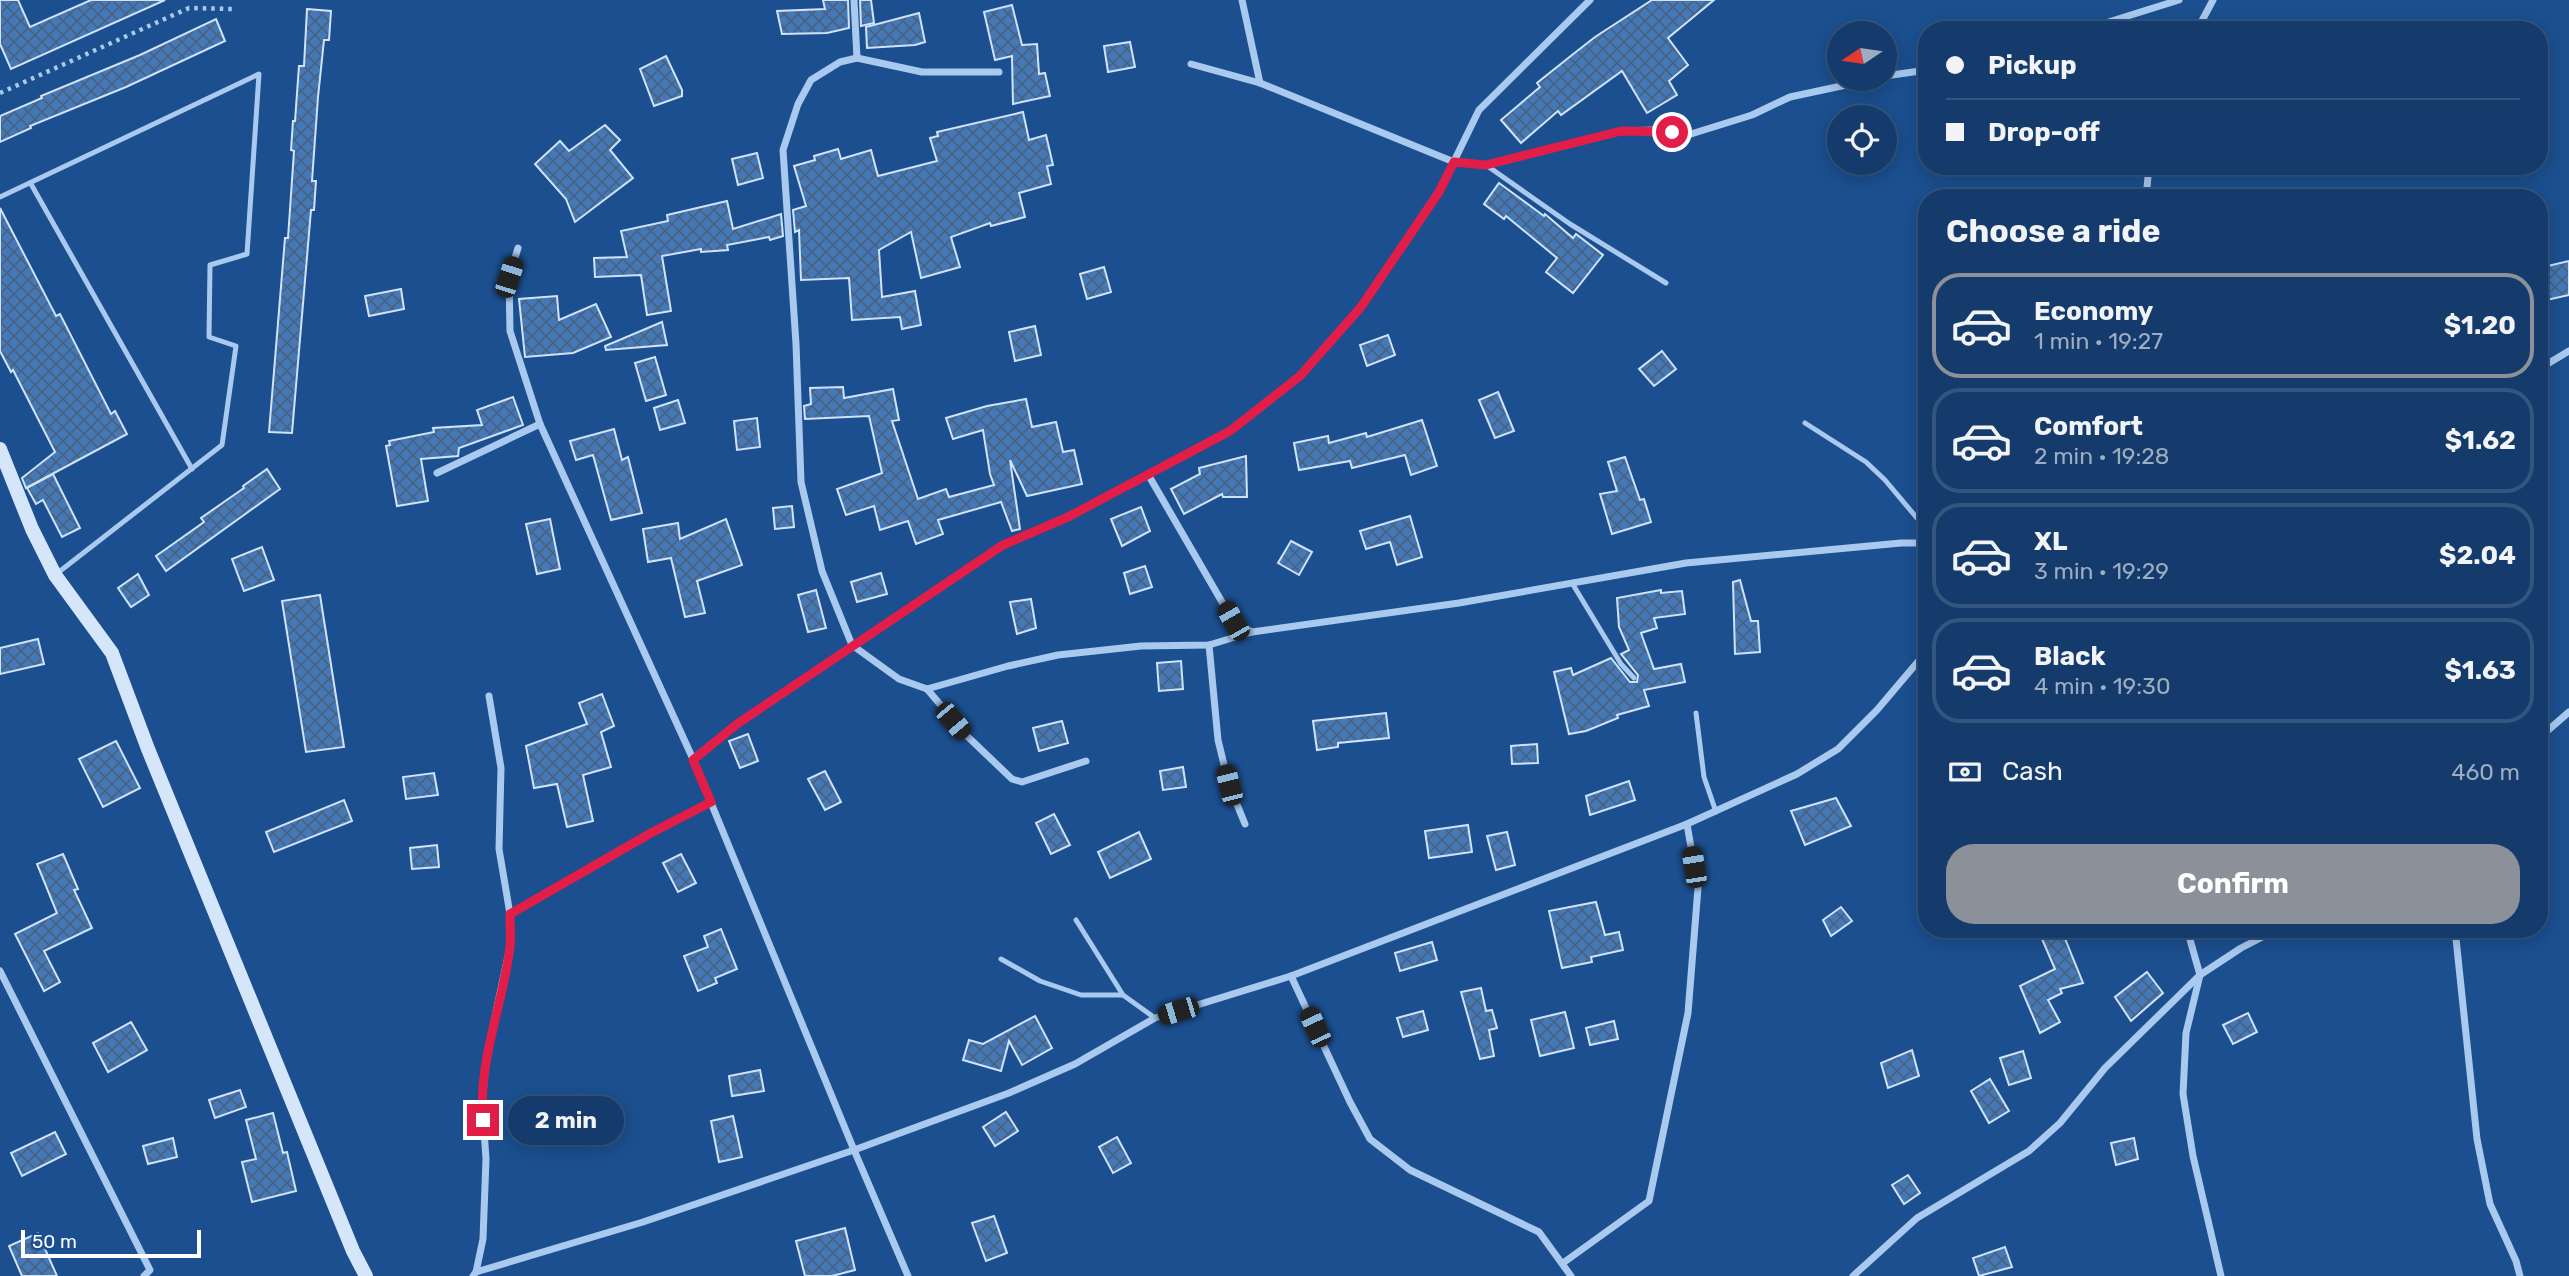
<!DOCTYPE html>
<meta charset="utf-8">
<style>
:root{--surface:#143b6b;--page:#214673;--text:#f1f3f6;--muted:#9dadc1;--line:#33557e;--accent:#8c9099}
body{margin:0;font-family:Rubik,sans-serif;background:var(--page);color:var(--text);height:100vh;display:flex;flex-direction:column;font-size:26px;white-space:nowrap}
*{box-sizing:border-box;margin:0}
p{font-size:23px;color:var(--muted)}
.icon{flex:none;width:38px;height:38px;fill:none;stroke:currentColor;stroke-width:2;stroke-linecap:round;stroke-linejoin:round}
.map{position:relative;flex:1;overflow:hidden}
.panel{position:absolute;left:1918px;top:189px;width:630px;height:749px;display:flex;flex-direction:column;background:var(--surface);border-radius:28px;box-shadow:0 4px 18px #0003,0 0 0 2px var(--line)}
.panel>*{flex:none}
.hud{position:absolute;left:1918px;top:21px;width:630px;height:154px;border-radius:28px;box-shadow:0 4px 18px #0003,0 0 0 2px var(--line);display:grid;align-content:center;height:154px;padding:0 28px;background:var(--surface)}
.needle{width:46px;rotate:257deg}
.buttons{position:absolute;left:1827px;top:21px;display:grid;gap:14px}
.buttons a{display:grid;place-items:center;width:70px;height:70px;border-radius:50%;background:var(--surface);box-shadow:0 4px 18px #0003,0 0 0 2px var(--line);font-size:35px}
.scale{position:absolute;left:21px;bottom:18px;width:180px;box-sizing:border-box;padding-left:7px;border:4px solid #fff;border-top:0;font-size:19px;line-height:24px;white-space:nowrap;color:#fff;-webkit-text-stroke:5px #1b4f8f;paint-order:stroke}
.end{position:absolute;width:32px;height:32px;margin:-16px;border:9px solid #e11d48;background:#fff;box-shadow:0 0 0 4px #fff}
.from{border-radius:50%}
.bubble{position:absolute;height:49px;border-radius:24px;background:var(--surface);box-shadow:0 4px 18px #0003,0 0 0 2px var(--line);font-size:23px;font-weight:700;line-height:49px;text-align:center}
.car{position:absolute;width:21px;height:42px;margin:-21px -10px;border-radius:9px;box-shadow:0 0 5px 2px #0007;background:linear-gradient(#222 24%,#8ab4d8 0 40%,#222 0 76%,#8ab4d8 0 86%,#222 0)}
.hud b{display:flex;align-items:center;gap:24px;height:66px;font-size:26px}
.hud b+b{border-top:2px solid var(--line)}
.hud i{width:18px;height:18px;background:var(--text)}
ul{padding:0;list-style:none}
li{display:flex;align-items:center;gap:21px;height:105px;margin:0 14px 10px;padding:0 14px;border:4px solid var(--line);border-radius:28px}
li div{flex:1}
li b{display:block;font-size:26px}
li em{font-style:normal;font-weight:700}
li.current{border-color:var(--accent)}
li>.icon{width:63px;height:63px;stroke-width:1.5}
h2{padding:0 28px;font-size:32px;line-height:84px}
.pay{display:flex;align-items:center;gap:18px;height:77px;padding:0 28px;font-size:26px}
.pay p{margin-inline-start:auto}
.button{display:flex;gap:14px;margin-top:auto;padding:14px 28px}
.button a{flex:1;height:80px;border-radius:28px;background:var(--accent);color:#fff;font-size:28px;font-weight:700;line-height:80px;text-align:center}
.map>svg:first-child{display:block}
.building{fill:url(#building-cross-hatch);stroke:#cfe3fa;stroke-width:2}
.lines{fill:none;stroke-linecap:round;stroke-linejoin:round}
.path{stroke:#a9c9ee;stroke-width:4.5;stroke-dasharray:3.5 5;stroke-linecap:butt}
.lane{stroke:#a9c9ee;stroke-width:5}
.street{stroke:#a9c9ee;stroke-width:7}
.secondary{stroke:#d6e6fa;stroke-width:14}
.route{stroke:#e11d48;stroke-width:9}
</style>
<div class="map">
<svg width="2569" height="1276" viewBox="0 0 2569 1276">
<defs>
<pattern id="building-cross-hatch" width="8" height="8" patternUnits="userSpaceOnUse" patternTransform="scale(1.75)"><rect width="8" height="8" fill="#4478b7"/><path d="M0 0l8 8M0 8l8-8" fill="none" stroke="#486282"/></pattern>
</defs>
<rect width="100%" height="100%" fill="#1b4f8f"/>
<g class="building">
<path d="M0,0H18L30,27L91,0H165L11,69L0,44Z"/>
<path d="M823,0H848L849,28L827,33L782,34L777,11L825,9Z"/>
<path d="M860,0H871L874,23L861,26Z"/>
<path d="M1652,0H1714L1668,38L1688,65L1669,81L1677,95L1647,113L1622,71L1561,115L1558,111L1521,143L1501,120L1540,87L1537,83L1572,55L1595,37Z"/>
<path d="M1012,5L1022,45L1037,44L1039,74L1045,73L1050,96L1013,104L1012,56L995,60L984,12Z"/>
<path d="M307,9L331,11L329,40H324L318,97L312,181H316L314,210H311L292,433L269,432L285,238H288L294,151L291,150L293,121H295L299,66H304Z"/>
<path d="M919,13L925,42L915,45L867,48L866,27Z"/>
<path d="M216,19L225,41L126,87L30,126L31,128L0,142V116L42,98L41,96L140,55Z"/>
<path d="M1130,42L1135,67L1108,72L1104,46Z"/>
<path d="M666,56L682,90V96L654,106L640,69Z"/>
<path d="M1023,112L1029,140L1046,135L1053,165L1047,166L1051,184L1019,193L1025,217L991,226L990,223L951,237L960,267L921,278L911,232L879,250L882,297L915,291L921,325L902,329L900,317L852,320L849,278L801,280L799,230L795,232L793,210L806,206L794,166L815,160L814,156L838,149L841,159L871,150L878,176L937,161L930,138L938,136L937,132Z"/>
<path d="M605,125L620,140L610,150L633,178L575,222L566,199L535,164L560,141L569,151Z"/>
<path d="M757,153L763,178L738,185L732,159Z"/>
<path d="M1499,183L1544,216L1545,214L1573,238L1576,234L1603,255L1573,293L1546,272L1557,258L1506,216L1504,219L1484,204Z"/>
<path d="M727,201L733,229L781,214L783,236L770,240L769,237L727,245L728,250L701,252V249L662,256L671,311L647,315L641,275L595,277L594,258L627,257L621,231L668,221L667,215Z"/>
<path d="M0,208L56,316L60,314L111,414L115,411L127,434L26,488L22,478L55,452L13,370L11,372L0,351Z"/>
<path d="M2569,261V295L2542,301L2539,290V268Z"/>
<path d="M1104,267L1111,292L1087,299L1080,274Z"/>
<path d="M401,289L404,309L369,316L365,296Z"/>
<path d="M557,296L559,320L596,304L611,337L573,353L525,357L519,299Z"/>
<path d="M662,322L667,345L606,350L605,346Z"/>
<path d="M1035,326L1041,355L1015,361L1009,332Z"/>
<path d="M1388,335L1395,355L1367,366L1360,345Z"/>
<path d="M1662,351L1676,369L1654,386L1639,369Z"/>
<path d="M655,357L666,395L646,401L635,363Z"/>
<path d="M843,387L844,398L893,389L899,420L892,421L918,499L946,489L949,497L994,485L990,474L983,430L953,439L946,418L987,406L1026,399L1032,427L1056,422L1063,452L1074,450L1082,484L1027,496L1010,460L1020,529L1012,531L1001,502L938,520L943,534L916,544L908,521L880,530L874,506L846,515L837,489L882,473L869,416L805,419L804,406L811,404L810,388Z"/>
<path d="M1498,392L1514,431L1495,438L1479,400Z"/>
<path d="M513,397L523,425L459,448L458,456L421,459L428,501L397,506L386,446L390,445L389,441L434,432L433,428L482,425L477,410Z"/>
<path d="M678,400L685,423L660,430L654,408Z"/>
<path d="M757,418L760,447L737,450L734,421Z"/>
<path d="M1422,420L1437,466L1411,475L1405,455L1352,468L1350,461L1299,470L1294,443L1328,436L1329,443L1366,433L1367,437Z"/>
<path d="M614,429L622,460L628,457L642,513L611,520L593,455L576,460L570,441Z"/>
<path d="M1246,456L1247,497H1223L1222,494L1184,514L1171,489L1200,474L1199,468Z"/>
<path d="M1625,457L1640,500L1644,499L1651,522L1612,534L1600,494L1617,491L1608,462Z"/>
<path d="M267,469L280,489L166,571L156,556L204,522L201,518L244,488L243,486Z"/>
<path d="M53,474L80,528L62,537L43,500L36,504L27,488Z"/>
<path d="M792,506L794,527L775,529L773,508Z"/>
<path d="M1141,507L1150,531L1122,546L1111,519Z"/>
<path d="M1410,516L1422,557L1397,565L1390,542L1366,549L1360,531Z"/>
<path d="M550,519L560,569L537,574L526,524Z"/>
<path d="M726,519L742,565L697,581L705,613L685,617L671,558L648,562L643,529L678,523L680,539Z"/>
<path d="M1291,541L1312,552L1299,575L1278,563Z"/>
<path d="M262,547L274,580L244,591L232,559Z"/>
<path d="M1145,566L1152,587L1130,594L1124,573Z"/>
<path d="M881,573L887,594L857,602L851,582Z"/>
<path d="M138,574L149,595L131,607L118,588Z"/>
<path d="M1740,580L1751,621H1758L1760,652L1735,654L1733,582Z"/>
<path d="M816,590L826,628L808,632L798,595Z"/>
<path d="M1661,590V593L1682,591L1685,614L1654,618L1657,628L1641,633L1654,669L1681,664L1685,682L1644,690L1649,706L1617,715L1618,718L1586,731L1569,734L1554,672L1571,668L1573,675L1611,658L1630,682H1637L1638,675L1621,654L1629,650L1619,627L1617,598Z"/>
<path d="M320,595L344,747L306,752L282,601Z"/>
<path d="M1031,599L1036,628L1017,634L1010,602Z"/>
<path d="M38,639L44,664L0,674V648Z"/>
<path d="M1181,661L1183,689L1159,691L1157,663Z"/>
<path d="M602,694L614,726L601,732L611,767L583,775L593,821L567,827L557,784L534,788L526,746L587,724L579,703Z"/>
<path d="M1386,713L1389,738L1338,743V747L1317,750L1313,721Z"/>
<path d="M1062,721L1068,743L1039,751L1033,728Z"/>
<path d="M748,734L758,761L740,768L729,741Z"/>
<path d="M116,741L140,788L103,807L79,759Z"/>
<path d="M1537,744L1538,763L1512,764L1511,746Z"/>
<path d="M1183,767L1186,787L1163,790L1160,771Z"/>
<path d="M825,771L841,802L825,810L808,779Z"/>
<path d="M434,773L438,795L406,799L403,777Z"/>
<path d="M1629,781L1635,800L1590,815L1586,796Z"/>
<path d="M1836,798L1851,826L1805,845L1791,811Z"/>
<path d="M344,800L352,821L274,852L266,832Z"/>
<path d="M1054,814L1070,845L1051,854L1036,823Z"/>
<path d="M1468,825L1472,852L1429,858L1425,831Z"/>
<path d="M1139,832L1151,859L1110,878L1098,852Z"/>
<path d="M1507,832L1515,865L1496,870L1487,836Z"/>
<path d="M437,845L439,867L412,869L410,848Z"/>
<path d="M63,854L78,889L74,890L92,928L44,951L60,982L44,991L15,934L57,913L37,864Z"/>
<path d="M681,854L696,883L678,892L663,863Z"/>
<path d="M1596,902L1605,935L1619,932L1623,950L1591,957L1592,962L1562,968L1549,911Z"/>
<path d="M1841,907L1852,921L1831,936L1823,920Z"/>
<path d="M721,929L737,969L715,978L717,983L698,991L684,956L708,947L704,936Z"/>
<path d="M2062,931L2083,983L2060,989L2062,993L2048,1000L2060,1022L2040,1033L2020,986L2055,969L2042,939Z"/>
<path d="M1432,942L1437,960L1400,971L1395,953Z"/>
<path d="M2147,972L2163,993L2131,1021L2115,997Z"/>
<path d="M1481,988L1486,1011L1492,1010L1497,1028L1489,1030L1494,1056L1480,1059L1461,992Z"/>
<path d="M1423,1011L1428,1030L1403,1037L1397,1018Z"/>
<path d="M1565,1012L1574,1048L1540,1056L1531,1020Z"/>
<path d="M2248,1013L2257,1032L2233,1044L2223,1025Z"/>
<path d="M1035,1016L1052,1048L1022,1065L1009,1041L1001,1071L963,1060L969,1040L983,1044Z"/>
<path d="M1614,1021L1618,1039L1590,1045L1586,1028Z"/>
<path d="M131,1022L147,1050L108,1072L93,1043Z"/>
<path d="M1912,1050L1919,1076L1888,1088L1881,1063Z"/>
<path d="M2023,1051L2031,1078L2009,1085L2000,1058Z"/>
<path d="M760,1070L764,1091L732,1096L729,1076Z"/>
<path d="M1990,1079L2009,1111L1989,1123L1971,1091Z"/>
<path d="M240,1090L246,1107L215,1118L209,1100Z"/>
<path d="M582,1095L587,1128L564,1132L559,1099Z"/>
<path d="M1006,1112L1018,1131L995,1146L983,1127Z"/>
<path d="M273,1113L283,1153L287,1152L296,1191L252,1202L242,1162L256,1159L246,1120Z"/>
<path d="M733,1116L742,1157L719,1162L711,1121Z"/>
<path d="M55,1132L66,1154L22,1176L11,1153Z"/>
<path d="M1117,1137L1131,1163L1113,1173L1099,1147Z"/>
<path d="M173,1138L177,1157L148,1164L143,1146Z"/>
<path d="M2134,1138L2138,1159L2116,1165L2111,1143Z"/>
<path d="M1908,1175L1920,1193L1904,1204L1892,1185Z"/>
<path d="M994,1216L1007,1253L986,1261L972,1223Z"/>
<path d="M845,1228L855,1270L832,1276H805L796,1241Z"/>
<path d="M38,1233L57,1276H22L9,1246Z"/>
<path d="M2005,1247L2012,1267L1979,1276L1973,1258Z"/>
</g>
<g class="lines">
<path class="path" d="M0,93L189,8L233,9"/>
<g class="lane">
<path d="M1486,165L1570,224L1666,283"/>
<path d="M31,184L192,469"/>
<path d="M0,197L259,74L247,254L210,265L209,337L236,346L222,445L55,575"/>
<path d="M1805,423L1866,462L1885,480L1927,530"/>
<path d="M1572,583L1621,664L1634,678"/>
<path d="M1696,713L1704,777L1716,812"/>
<path d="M1076,920L1123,995"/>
<path d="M1001,959L1040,981L1081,995H1123L1155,1018"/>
</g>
<g class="street">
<path d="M854,0L857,58"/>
<path d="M1242,0L1260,83"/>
<path d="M2083,30L2179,0"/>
<path d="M2197,30L2213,0"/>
<path d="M1191,64L1260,83L1454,162L1486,165L1621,131L1654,130L1691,134L1752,115L1790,97L1874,79"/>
<path d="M999,72H922L857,58L840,62L811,80L798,104L783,150L796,344L801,482L822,571L852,645L899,679L927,689L1008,666L1058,655L1141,646L1209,645L1252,632"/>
<path d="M1885,76L1927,70"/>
<path d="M2146,198L2149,166"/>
<path d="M518,248L509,277L510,331L540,424L693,759L854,1150L908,1276"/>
<path d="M2539,369L2569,351"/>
<path d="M437,473L540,424"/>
<path d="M1149,476L1233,621L1252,632L1459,603L1686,563L1901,543H1927"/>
<path d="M1209,645L1218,740L1229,785L1245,824"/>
<path d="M927,689L967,736L1012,779L1022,782L1086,761"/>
<path d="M2539,738L2569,712"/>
<path d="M693,759L737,724L1003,545L1068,517L1230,431L1300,376L1361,307L1439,192L1479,110L1590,0"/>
<path d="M510,914L651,833L711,802"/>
<path d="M2187,929L2200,975L2186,1033L2183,1094L2193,1156L2221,1276"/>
<path d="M2455,929L2477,1139L2490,1204L2516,1261L2520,1276"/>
<path d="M0,971L150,1270L144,1276"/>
<path d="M1291,976L1350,1102L1370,1139L1410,1170L1539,1232L1571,1276"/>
<path d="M1563,1263L1649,1201L1688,1013L1698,888L1687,824"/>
<path d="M476,1272L643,1222L854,1150L1009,1093L1075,1064L1155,1018L1291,976L1687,824L1797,774L1838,749L1877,710L1927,651"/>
<path d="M473,1276L476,1272L483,1239L486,1159L482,1101L487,1054L510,947V914L499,849L501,768L489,696"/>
<path d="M1853,1276L1917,1218L2029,1151L2060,1123L2105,1068L2200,975L2241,948L2278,929"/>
</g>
<path class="secondary" d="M0,449L32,529L55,575L112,653L148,749L353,1251L366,1276"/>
</g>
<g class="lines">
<path class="route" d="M483,1120C478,1060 503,1005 510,947C511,936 510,925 510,914L651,833L711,802L693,760L737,724L1003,545L1068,517L1230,431L1300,376L1361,307L1439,192L1454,162L1486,165L1621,131L1672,132"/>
</g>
</svg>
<div class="buttons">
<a><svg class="needle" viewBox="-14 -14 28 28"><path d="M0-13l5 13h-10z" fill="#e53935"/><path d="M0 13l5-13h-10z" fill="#9dadc1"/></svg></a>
<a><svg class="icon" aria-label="locate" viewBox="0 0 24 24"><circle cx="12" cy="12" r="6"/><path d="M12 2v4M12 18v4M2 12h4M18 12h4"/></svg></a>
</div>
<div class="scale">50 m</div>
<i class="end from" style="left:1672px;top:132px"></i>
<i class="end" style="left:483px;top:1120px"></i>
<div class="bubble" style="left:508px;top:1096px;width:116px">2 min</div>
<i class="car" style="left:509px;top:277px;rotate:18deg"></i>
<i class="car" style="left:1233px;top:621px;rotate:330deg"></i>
<i class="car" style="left:953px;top:721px;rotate:140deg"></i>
<i class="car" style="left:1229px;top:785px;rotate:346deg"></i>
<i class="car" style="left:1694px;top:867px;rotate:351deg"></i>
<i class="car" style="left:1178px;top:1011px;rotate:253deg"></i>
<i class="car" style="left:1315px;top:1027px;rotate:335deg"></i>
<div class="hud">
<b><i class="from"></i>Pickup</b>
<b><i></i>Drop-off</b>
</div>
<section class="panel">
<h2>Choose a ride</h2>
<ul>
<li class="current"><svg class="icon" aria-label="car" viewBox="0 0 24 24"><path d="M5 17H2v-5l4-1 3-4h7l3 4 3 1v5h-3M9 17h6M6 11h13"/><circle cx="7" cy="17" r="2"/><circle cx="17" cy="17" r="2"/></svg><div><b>Economy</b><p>1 min · 19:27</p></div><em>$1.20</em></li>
<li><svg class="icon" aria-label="car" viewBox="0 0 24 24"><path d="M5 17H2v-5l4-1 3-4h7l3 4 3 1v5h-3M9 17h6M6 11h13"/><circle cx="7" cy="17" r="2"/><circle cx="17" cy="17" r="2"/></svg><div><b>Comfort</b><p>2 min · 19:28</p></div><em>$1.62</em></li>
<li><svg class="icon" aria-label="car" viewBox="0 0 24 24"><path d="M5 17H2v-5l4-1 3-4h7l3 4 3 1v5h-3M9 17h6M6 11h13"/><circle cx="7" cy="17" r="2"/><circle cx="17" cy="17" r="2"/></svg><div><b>XL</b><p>3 min · 19:29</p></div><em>$2.04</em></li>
<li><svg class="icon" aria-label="car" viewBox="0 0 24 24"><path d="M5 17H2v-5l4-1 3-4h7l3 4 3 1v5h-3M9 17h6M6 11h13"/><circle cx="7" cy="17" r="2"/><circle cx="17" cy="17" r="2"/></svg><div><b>Black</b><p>4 min · 19:30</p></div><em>$1.63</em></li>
</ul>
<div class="pay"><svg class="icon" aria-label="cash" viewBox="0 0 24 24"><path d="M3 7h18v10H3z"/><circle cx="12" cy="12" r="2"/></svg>Cash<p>460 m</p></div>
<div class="button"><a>Confirm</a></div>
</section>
</div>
